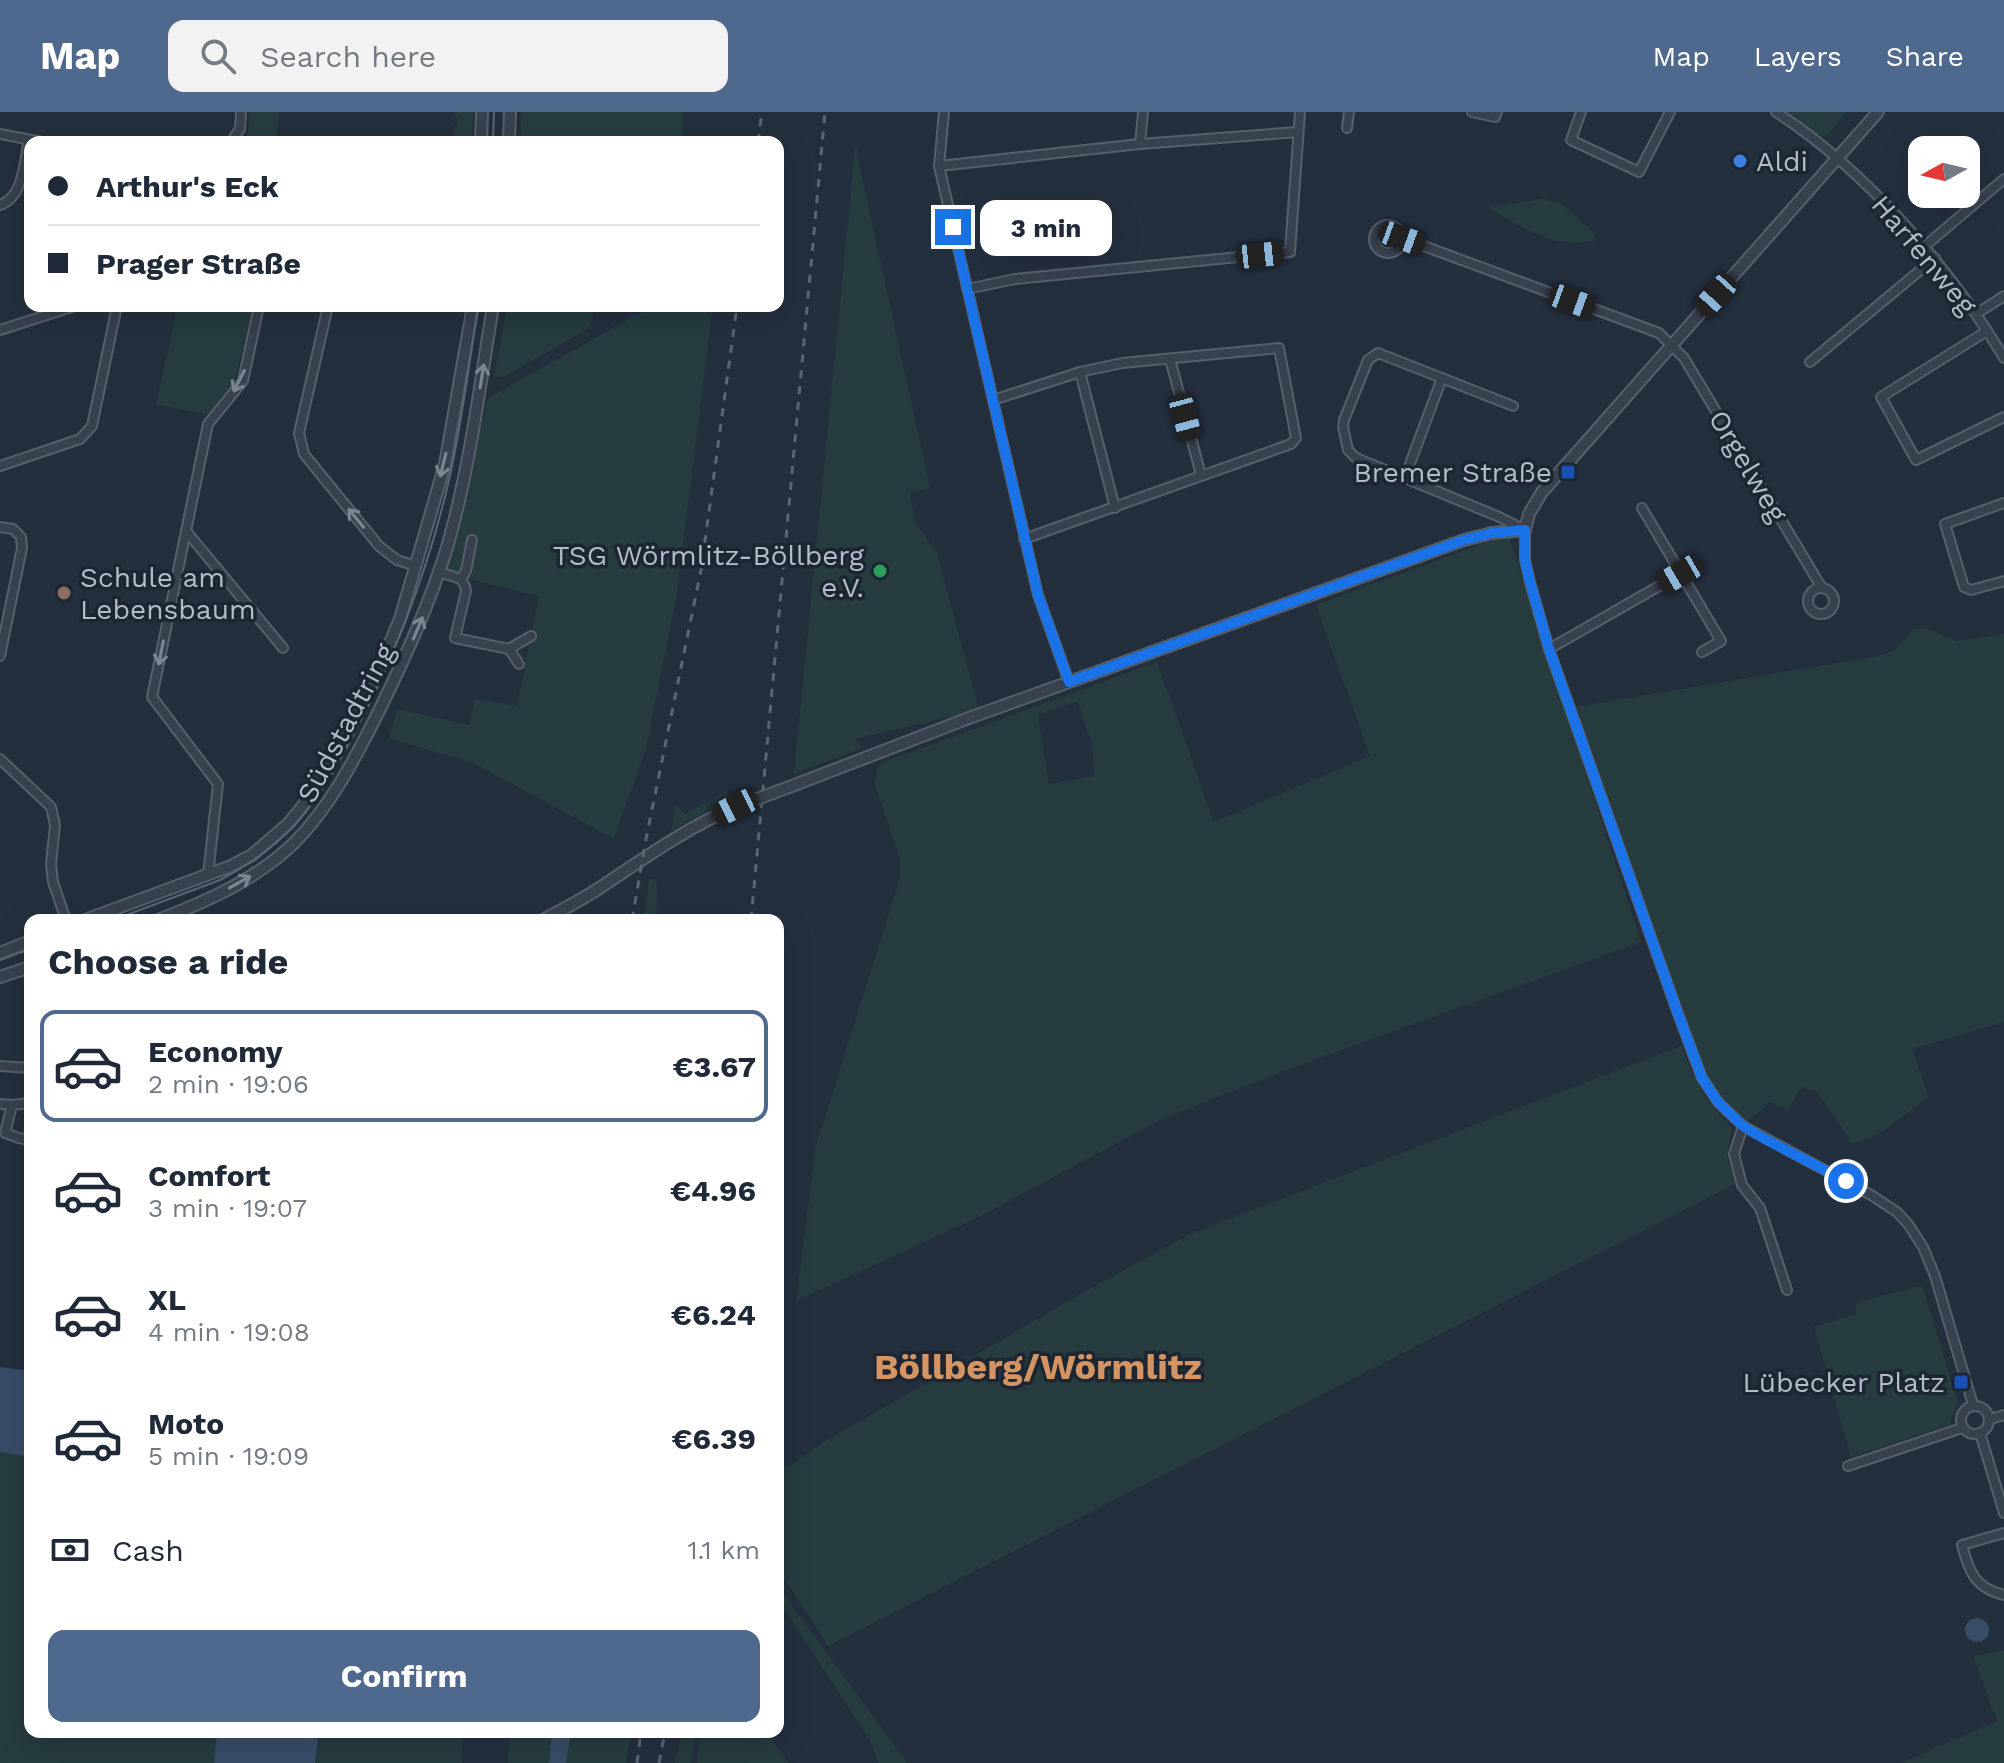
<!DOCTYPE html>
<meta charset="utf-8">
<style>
:root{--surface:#fff;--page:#f2f2f3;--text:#1f2937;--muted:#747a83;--line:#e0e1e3;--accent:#4f688e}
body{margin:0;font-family:"Work Sans",sans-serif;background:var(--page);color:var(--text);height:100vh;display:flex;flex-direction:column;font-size:30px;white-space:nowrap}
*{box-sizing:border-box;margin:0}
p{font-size:26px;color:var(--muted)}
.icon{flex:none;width:44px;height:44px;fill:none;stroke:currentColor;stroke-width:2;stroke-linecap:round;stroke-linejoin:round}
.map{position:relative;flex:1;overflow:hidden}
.panel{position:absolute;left:24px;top:802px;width:760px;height:824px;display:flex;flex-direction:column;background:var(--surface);border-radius:16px;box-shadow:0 8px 32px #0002}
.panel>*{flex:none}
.top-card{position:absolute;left:24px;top:24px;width:760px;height:176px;border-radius:16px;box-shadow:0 8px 32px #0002;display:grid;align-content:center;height:176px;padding:0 24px;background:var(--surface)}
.needle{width:52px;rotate:262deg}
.fabs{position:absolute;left:1908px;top:24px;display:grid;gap:16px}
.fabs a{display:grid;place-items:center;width:72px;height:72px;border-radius:16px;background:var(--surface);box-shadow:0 8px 32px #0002;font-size:40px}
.end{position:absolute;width:36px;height:36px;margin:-18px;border:10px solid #1a73e8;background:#fff;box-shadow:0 0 0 4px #fff}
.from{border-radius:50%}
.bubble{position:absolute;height:56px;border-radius:16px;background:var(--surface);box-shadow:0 8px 32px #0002;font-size:26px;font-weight:700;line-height:56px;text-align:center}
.car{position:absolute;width:24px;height:48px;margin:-24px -12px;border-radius:10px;box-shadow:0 0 6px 2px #0007;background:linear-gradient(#222 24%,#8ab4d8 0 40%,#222 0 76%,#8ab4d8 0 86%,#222 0)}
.top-card b{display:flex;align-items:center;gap:28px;height:76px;font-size:30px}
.top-card b+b{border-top:2px solid var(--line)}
.top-card i{width:20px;height:20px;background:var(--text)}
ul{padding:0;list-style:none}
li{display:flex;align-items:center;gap:24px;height:112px;margin:0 16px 12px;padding:0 8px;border:4px solid transparent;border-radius:16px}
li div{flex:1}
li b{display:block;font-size:30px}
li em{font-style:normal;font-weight:700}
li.active{border-color:var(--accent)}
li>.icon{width:72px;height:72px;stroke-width:1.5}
h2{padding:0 24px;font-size:36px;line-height:96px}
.pay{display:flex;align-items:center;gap:20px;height:88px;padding:0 24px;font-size:30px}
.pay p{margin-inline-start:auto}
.primary-button{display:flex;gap:16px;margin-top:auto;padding:16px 24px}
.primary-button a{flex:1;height:92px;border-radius:16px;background:var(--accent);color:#fff;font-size:32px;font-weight:700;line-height:92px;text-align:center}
header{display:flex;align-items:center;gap:48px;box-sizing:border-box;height:112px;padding:0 40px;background:var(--accent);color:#fff}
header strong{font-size:38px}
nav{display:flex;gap:44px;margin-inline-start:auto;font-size:28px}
.search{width:560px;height:72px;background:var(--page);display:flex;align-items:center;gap:20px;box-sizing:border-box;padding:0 28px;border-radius:16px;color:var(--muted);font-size:30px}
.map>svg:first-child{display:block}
.green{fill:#263c3f;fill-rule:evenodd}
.water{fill:#394c67}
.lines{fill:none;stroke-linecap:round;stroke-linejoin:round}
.minor-casing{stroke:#565f6c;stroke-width:12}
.tertiary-casing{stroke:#565f6c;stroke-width:14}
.minor{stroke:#38414e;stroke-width:8}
.tertiary{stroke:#38414e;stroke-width:10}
.tram{stroke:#5a6575;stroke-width:2}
.rail{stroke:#5a6575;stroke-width:3;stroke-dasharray:8 8;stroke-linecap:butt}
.tertiary-bridge-casing{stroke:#565f6c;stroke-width:14;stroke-linecap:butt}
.tertiary-bridge{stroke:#38414e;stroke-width:10}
.oneway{stroke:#7c8592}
.route{stroke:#1a73e8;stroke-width:10}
.shop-dot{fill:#3f7fe0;stroke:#1d2633;stroke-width:3}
.transit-dot{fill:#1a4fb4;stroke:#1d2633;stroke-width:3}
.leisure-dot{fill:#2e9e5b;stroke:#1d2633;stroke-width:3}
.education-dot{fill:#8d6e63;stroke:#1d2633;stroke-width:3}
.labels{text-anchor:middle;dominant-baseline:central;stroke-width:7;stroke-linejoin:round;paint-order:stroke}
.poi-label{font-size:28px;fill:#b4bcc9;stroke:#1d2633;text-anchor:end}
.street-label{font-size:28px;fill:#b4bcc9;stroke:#1d2633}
.district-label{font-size:36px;font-weight:bold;fill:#d59563;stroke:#1d2633}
</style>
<header>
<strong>Map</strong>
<div class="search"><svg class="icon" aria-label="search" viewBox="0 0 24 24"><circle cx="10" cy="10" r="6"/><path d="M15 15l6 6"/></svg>Search here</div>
<nav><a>Map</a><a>Layers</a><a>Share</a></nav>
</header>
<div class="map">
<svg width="2004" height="1651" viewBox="0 0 2004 1651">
<rect width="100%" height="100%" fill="#242f3e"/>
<g class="green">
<path d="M249,0H279L276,30H242L248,21Z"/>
<path d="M455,0H473L472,30H453L454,14H457L458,6L455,4Z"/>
<path d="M521,0H683L682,30L559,27L558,30H520Z"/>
<path d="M1776,0H1847L1825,25L1801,16Z"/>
<path d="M856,28L858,47L930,376L910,381L915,410L937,441L979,598L855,627L862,636L794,662Z"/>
<path d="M1544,87C1568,92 1566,97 1584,112C1590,117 1593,119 1596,128C1557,138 1522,117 1490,96L1491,94Z"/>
<path d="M178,194H253L234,272L208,303L156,292Z"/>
<path d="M507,194H594L591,212L586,218L505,264L494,265Z"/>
<path d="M652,194H713L677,481L647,633L614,727L473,651L389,626L397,597L469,613L475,587L517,594L539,484L445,461L488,286Z"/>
<path d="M1508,422L1641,830L1308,950L1166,1005L981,1104L796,1189L815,1037L900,766V746L874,671L879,652L1157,550L1214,710L1370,644L1316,493ZM1077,589L1092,631L1094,664L1049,672L1038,603Z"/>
<path d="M1914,516L1927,517L1956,529L2004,522V910L1912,937L1929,985L1879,1022L1853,1032L1817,980L1802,975L1787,998L1770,990L1743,1014L1702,966L1570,596L1879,544L1893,539Z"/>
<path d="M726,679L729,687L725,692L688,709L671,720L676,692L685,702Z"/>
<path d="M649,767L656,768L657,771L656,808H644Z"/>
<path d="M1681,934C1696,971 1703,987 1732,1015L1727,1045L1737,1071L828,1534L778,1457V1362L822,1331L1093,1175L1190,1122Z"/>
<path d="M1922,1173L1958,1290L1949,1313L1851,1345L1814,1215L1856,1202L1857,1191Z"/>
<path d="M0,1340L30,1345V1620H217L214,1651H0Z"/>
<path d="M778,1474L907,1651H878L870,1628L778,1488Z"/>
<path d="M2004,1538V1651H1901L1997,1609L1973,1544Z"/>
<path d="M320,1620H463L462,1651H315Z"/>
<path d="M510,1620H557L552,1635L549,1651H508Z"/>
<path d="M568,1620H631L626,1651H562Z"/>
<path d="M682,1620H696L691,1651H675Z"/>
<path d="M701,1620H766L789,1651H696Z"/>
</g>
<g class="water">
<path d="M0,1255L30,1259V1345L0,1340Z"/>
<circle cx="1977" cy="1518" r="12"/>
<path d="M217,1620H319L315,1651H214Z"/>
<path d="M552,1620H571L566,1651H549Z"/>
</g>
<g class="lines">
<g class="minor-casing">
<g id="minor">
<path d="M944,0L939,54L1038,483L1069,570"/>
<path d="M1472,0L1495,5L1497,0"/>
<path d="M1581,0L1571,28L1639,60L1670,0"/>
<path d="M1776,0C1864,57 1950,155 2004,246"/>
<path d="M1347,16L1349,0"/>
<path d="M0,22L42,30"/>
<path d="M231,30L240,17L241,0"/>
<path d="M1140,32L1143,0"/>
<path d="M939,54L1140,32L1298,20"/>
<path d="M0,93C24,85 24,49 29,28"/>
<circle cx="1388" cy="127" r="14"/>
<path d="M1402,126L1659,221L1684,246L1822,476"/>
<path d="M1925,134L2004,67"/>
<path d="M967,177L1015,167L1290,140L1300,0"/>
<path d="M328,194L299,321L304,342L379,434L397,448L416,454"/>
<path d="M1976,202L2004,184"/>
<path d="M0,218L75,194"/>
<path d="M1987,219L1881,285L1916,348L2004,305"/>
<path d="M1170,247L1201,363"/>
<path d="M1810,250L1935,146"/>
<path d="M1080,260L1115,396"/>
<path d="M993,288L1080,260L1122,251L1279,236L1296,326L1291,332L1024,427"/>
<path d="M1513,294L1378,241L1368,248L1344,308L1343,315L1348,338L1356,346L1497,404L1525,418V448L1530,470L1549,537L1677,899L1702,966L1718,990L1743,1014L1871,1083L1897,1100L1908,1112L1923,1135L1935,1164L1973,1293"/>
<path d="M0,354L80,327L92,314L117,194"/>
<path d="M1405,365L1442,266"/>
<path d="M2004,391L1945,412L1964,475L1971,478L2004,469"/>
<path d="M1642,396L1721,529L1702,540"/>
<path d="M0,415L13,417L21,425L22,436L0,544"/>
<path d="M186,419L283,536"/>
<path d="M439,460L461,467L465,474L466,479L455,526L509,537L519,552"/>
<path d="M461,467L466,459L472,428"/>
<circle cx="1821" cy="489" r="13"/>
<path d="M509,537L531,524"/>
<path d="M1549,537L1680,462"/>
<path d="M0,647L51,695L55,713L51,752L53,770L66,808"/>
<path d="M208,763L218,672L152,585L208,312L243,269L259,194"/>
<path d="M0,954L30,956"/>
<path d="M0,992L12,993L30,991"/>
<path d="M12,993L5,1021L19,1026L30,1028"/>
<path d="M1743,1014L1734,1042L1742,1073L1760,1096L1787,1178"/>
<circle cx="1975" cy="1308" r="14"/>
<path d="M1990,1307L2004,1303"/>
<path d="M1980,1321L2004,1401"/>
<path d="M1848,1354L1962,1316"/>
<path d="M2004,1421L1962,1433C1969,1460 1975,1476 2004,1483"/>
</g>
</g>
<g class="tertiary-casing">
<g id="tertiary">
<path d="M481,30L482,0"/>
<path d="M509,30L510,0"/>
<path d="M792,674L969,606L1464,428L1492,421L1525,418L1529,402L1542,380L1878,0"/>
<path d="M85,808L231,754L252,743L289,711L302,695L337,640L374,569L400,507L445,352L473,194"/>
<path d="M158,808C206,790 257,767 294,731C330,695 353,650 376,605C404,548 430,492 448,432C470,354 480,273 493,194"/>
<path d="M543,808C562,798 581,788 598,777C643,747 687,715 738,694"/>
<path d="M0,841L30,829"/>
<path d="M0,865L30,855"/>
</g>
</g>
<use href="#minor" class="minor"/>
<use href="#tertiary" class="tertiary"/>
<g class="tram">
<path d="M493,30L494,0"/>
<path d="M113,808L220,768C249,753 275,735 297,710C321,683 339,651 356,618C397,539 429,455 449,368C462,311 469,252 478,194"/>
<path d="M0,848L30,837"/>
</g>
<g class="rail">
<path d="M758,30L762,0"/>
<path d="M632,808L646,727L701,458L737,194"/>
<path d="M751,808L825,0"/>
<path d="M637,1651L641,1620"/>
<path d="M659,1651L665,1620"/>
</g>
<g class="tertiary-bridge-casing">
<path id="tertiary-bridge" d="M738,694L792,674"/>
</g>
<use href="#tertiary-bridge" class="tertiary-bridge"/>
</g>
<defs><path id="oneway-shaft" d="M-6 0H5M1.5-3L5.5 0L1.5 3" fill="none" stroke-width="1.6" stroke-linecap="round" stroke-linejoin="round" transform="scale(2)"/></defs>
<g class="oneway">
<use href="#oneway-shaft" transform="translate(482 264) rotate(-81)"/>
<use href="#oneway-shaft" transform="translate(239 269) rotate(117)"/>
<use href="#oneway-shaft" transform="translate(443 353) rotate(104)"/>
<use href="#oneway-shaft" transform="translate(356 406) rotate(-129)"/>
<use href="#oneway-shaft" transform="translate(418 516) rotate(-67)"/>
<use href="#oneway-shaft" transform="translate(161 541) rotate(101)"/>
<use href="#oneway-shaft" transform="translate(240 770) rotate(-29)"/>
</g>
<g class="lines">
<path class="route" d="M953,115L1038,483L1069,570L1464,428L1492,421L1525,418V448L1530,470L1549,537L1677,899L1702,966L1718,990L1743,1014L1763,1026L1846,1069"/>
</g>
<circle class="shop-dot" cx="1740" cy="49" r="8"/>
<g class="transit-dot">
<rect x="1560" y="352" width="16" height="16" rx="4"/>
<rect x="1953" y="1262" width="16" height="16" rx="4"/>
</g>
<circle class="leisure-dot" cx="880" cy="459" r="8"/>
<circle class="education-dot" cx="64" cy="481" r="8"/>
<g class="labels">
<g class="poi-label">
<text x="1756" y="49" text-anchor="start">Aldi</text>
<text x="1552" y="360">Bremer Straße</text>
<text x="864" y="443">TSG Wörmlitz-Böllberg<tspan x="864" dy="32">e.V.</tspan></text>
<text x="80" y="465" text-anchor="start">Schule am<tspan x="80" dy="32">Lebensbaum</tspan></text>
<text x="1945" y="1270">Lübecker Platz</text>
</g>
<g class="street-label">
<text transform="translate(1924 143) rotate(50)">Harfenweg</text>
<text transform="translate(1748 354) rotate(59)">Orgelweg</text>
<text transform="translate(346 611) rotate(-62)">Südstadtring</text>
</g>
<g class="district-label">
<text x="1038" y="1255">Böllberg/Wörmlitz</text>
</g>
</g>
</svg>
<div class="fabs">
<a><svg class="needle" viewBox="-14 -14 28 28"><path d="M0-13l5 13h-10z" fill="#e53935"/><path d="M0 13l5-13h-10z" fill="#747a83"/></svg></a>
</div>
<i class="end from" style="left:1846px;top:1069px"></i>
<i class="end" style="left:953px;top:115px"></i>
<div class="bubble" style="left:980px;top:88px;width:132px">3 min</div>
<i class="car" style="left:1402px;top:126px;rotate:110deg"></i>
<i class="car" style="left:1260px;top:143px;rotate:84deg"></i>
<i class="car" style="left:1716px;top:183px;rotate:222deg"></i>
<i class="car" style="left:1572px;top:189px;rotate:110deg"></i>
<i class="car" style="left:1185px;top:305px;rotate:165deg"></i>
<i class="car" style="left:1680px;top:462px;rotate:240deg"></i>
<i class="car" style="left:735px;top:695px;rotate:244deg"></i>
<div class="top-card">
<b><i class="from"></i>Arthur's Eck</b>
<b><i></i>Prager Straße</b>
</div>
<section class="panel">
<h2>Choose a ride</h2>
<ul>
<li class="active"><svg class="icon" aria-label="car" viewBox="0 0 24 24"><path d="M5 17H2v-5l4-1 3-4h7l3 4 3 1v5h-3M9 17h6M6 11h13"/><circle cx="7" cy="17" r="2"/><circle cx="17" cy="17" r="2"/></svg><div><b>Economy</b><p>2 min · 19:06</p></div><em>€3.67</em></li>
<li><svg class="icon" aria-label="car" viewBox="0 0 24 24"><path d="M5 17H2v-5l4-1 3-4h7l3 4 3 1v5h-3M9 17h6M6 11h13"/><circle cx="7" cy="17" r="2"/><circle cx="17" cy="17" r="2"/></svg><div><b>Comfort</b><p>3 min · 19:07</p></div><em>€4.96</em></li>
<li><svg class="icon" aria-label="car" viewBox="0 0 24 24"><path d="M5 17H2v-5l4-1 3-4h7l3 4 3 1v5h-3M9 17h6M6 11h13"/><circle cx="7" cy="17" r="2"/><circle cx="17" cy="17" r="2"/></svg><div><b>XL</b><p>4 min · 19:08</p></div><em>€6.24</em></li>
<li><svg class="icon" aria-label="car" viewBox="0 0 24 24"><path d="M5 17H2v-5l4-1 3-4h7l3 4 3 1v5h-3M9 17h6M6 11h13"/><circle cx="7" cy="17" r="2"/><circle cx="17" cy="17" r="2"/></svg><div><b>Moto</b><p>5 min · 19:09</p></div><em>€6.39</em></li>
</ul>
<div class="pay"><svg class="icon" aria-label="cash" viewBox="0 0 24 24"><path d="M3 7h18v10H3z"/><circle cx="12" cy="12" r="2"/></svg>Cash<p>1.1 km</p></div>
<div class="primary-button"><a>Confirm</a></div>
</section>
</div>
